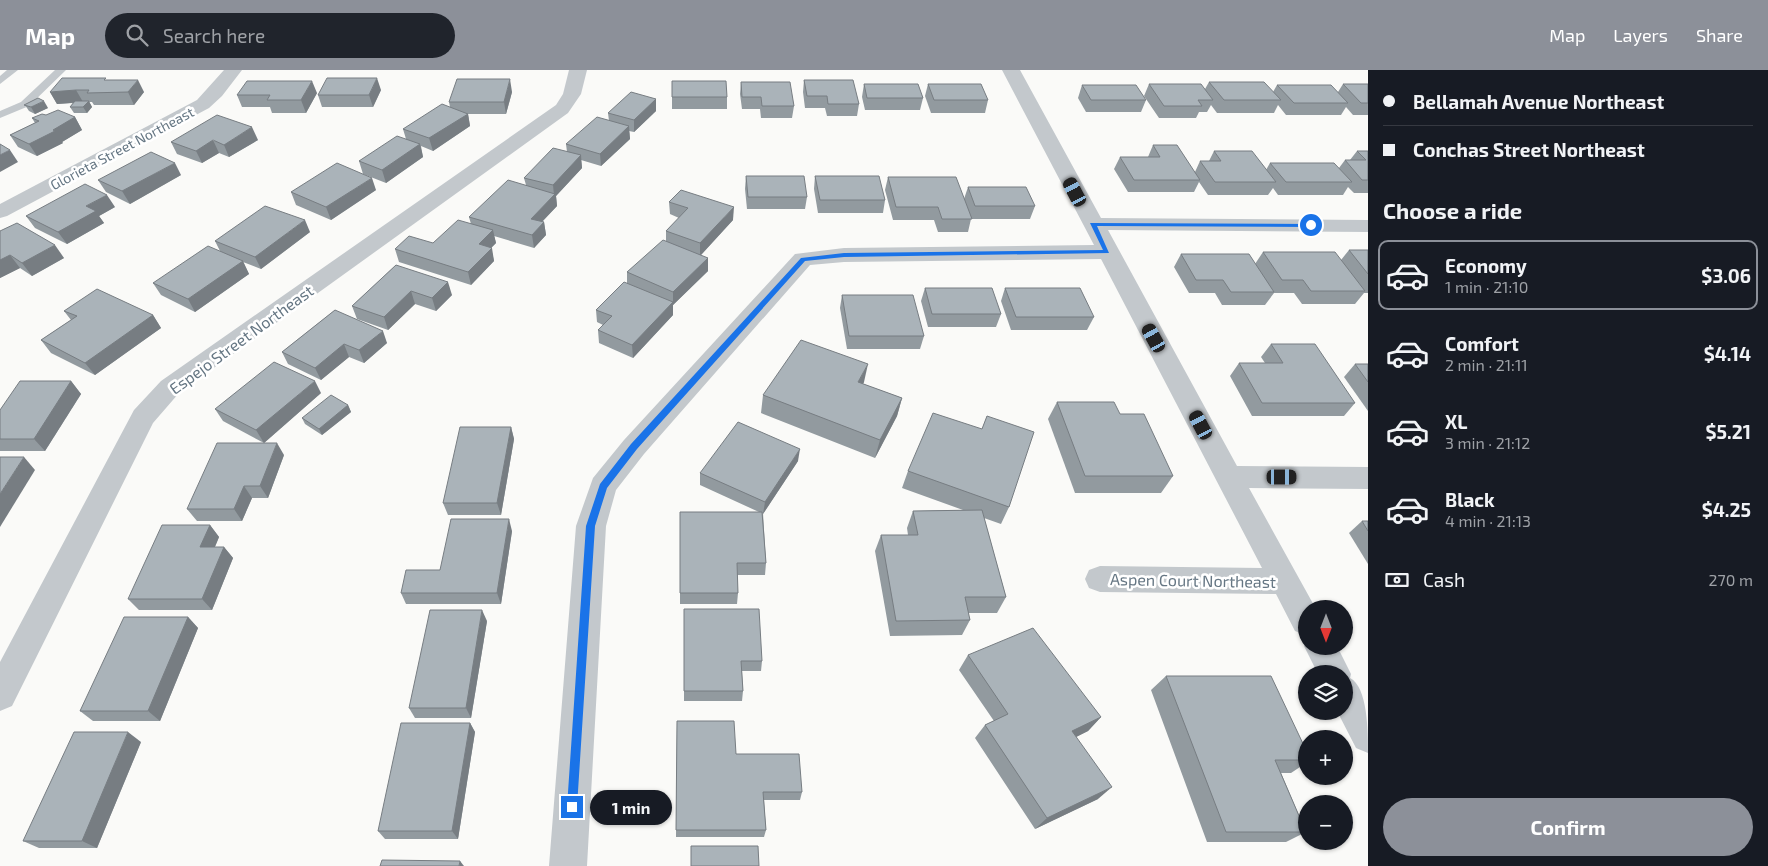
<!DOCTYPE html>
<meta charset="utf-8">
<style>
:root{--surface:#171b24;--page:#20242c;--text:#f1f3f6;--muted:#9ea1a6;--line:#363941;--accent:#8c9099}
body{margin:0;font-family:"Exo 2",sans-serif;background:var(--page);color:var(--text);height:100vh;display:flex;flex-direction:column;font-size:19px;white-space:nowrap}
*{box-sizing:border-box;margin:0}
p{font-size:16px;color:var(--muted)}
.icon{flex:none;width:28px;height:28px;fill:none;stroke:currentColor;stroke-width:2;stroke-linecap:round;stroke-linejoin:round}
.map{position:relative;flex:1;overflow:hidden}
.panel{display:flex;flex-direction:column;background:var(--surface);width:400px}
.panel>*{flex:none}
.guide{display:grid;align-content:center;height:110px;padding:0 15px;background:var(--surface)}
.needle{width:32px;rotate:180deg}
.fabs{position:absolute;left:1298px;top:530px;display:grid;gap:10px}
.fabs a{display:grid;place-items:center;width:55px;height:55px;border-radius:50%;background:var(--surface);box-shadow:0 1px 4px #0004;font-size:25px}
.end{position:absolute;width:22px;height:22px;margin:-11px;border:6px solid #1a73e8;background:#fff;box-shadow:0 0 0 2px #fff}
.from{border-radius:50%}
.bubble{position:absolute;height:35px;border-radius:18px;background:var(--surface);box-shadow:0 1px 4px #0004;font-size:16px;font-weight:700;line-height:35px;text-align:center}
.car{position:absolute;width:15px;height:30px;margin:-15px -8px;border-radius:6px;box-shadow:0 0 4px 1px #0007;background:linear-gradient(#222 24%,#8ab4d8 0 40%,#222 0 76%,#8ab4d8 0 86%,#222 0)}
.guide b{display:flex;align-items:center;gap:18px;height:48px;font-size:19px}
.guide b+b{border-top:1px solid var(--line)}
.guide i{width:12px;height:12px;background:var(--text)}
ul{padding:0;list-style:none}
li{display:flex;align-items:center;gap:15px;height:70px;margin:0 10px 8px;padding:0 5px;border:2px solid transparent;border-radius:10px}
li div{flex:1}
li b{display:block;font-size:19px}
li em{font-style:normal;font-weight:700}
li.selected{border-color:var(--accent)}
li>.icon{width:45px;height:45px;stroke-width:1.5}
h2{padding:0 15px;font-size:22px;line-height:60px}
.pay{display:flex;align-items:center;gap:12px;height:55px;padding:0 15px;font-size:19px}
.pay p{margin-inline-start:auto}
.cta{display:flex;gap:10px;margin-top:auto;padding:10px 15px}
.cta a{flex:1;height:58px;border-radius:30px;background:var(--accent);color:#fff;font-size:20px;font-weight:700;line-height:58px;text-align:center}
header{display:flex;align-items:center;gap:30px;box-sizing:border-box;height:70px;padding:0 25px;background:var(--accent);color:#fff}
header strong{font-size:24px}
nav{display:flex;gap:28px;margin-inline-start:auto;font-size:18px}
.search{width:350px;height:45px;background:var(--page);display:flex;align-items:center;gap:12px;box-sizing:border-box;padding:0 18px;border-radius:28px;color:var(--muted);font-size:19px}
main{display:flex;flex:1;min-height:0}
.map>svg:first-child{display:block}
.lines{fill:none;stroke-linecap:round;stroke-linejoin:round}
.lane{fill:#c3c8cc;fill-rule:evenodd}
.street{fill:#c3c8cc;fill-rule:evenodd}
.wall{fill:#929a9f}
.shaded-wall{fill:#777d82}
.building{fill:#aab3b9;stroke:#777d82}
.route{fill:#1a73e8}
.labels{text-anchor:middle;dominant-baseline:central;stroke-width:5;stroke-linejoin:round;paint-order:stroke}
.far-street-label{font-size:14px;fill:#657683;stroke:#fff}
.street-label{font-size:16px;fill:#657683;stroke:#fff}
</style>
<header>
<strong>Map</strong>
<div class="search"><svg class="icon" aria-label="search" viewBox="0 0 24 24"><circle cx="10" cy="10" r="6"/><path d="M15 15l6 6"/></svg>Search here</div>
<nav><a>Map</a><a>Layers</a><a>Share</a></nav>
</header>
<main>
<div class="map">
<svg width="1368" height="796" viewBox="0 0 1368 796">
<rect width="100%" height="100%" fill="#fafaf8"/>
<g class="lines">
<g class="lane">
<path d="M7,0H18L0,14V6Z"/>
<path d="M55,0H66L29,36L0,48V41L21,32Z"/>
</g>
<g class="street">
<path d="M224,0H242L222,26L209,38L7,146L0,148V134L197,30Z"/>
<path d="M569,0H587L581,24L568,43L179,323L153,353L12,636L0,641V592L134,340L161,311L556,35L563,24Z"/>
<path d="M1002,0H1020L1101,148L1368,150V162L1108,160L1237,396L1368,397V419L1249,418L1316,539H1306V565L1295,561L1276,524L1100,522L1089,518L1085,509L1089,500L1100,496L1262,498L1101,189L844,192L810,195L644,384L616,420L606,456L587,796H549L576,456L593,408L624,370L795,184L844,178L1094,175Z"/>
<path d="M1306,571V576H1337L1351,604L1350,608C1368,617 1368,662 1368,683L1356,678L1337,641H1344V604H1318L1304,576Z"/>
</g>
</g>
<g class="wall">
<path d="M107,10L144,22L134,35H94L92,32H89L92,37L87,43H74L70,37L73,33L57,34L50,22Z"/>
<path d="M804,10L859,34L857,46H827L825,38H805L803,22Z"/>
<path d="M672,11L727,27V39H672Z"/>
<path d="M741,12L794,36L792,48H761L760,39H742L740,24Z"/>
<path d="M1209,12L1273,22L1277,15L1338,22L1343,14H1368V45H1353L1346,37L1341,45H1286L1278,35L1274,43H1217L1211,35L1207,42H1199L1196,48H1159L1144,26L1149,14L1205,19Z"/>
<path d="M864,14L923,28L920,40H865L862,27Z"/>
<path d="M928,14L988,30L985,43H931L925,26Z"/>
<path d="M1082,15L1146,30L1141,42H1086L1078,28Z"/>
<path d="M381,20L373,37H322L318,25Z"/>
<path d="M512,22L506,44H468L470,56L433,81L421,76L423,87L386,113L363,104L359,91L406,69L403,59L450,37L449,32Z"/>
<path d="M317,23L306,43H272L270,37H242L237,25Z"/>
<path d="M656,29V41L634,62L629,61L630,69L601,96L581,90L582,98L556,126L557,136L542,152H544L546,165L534,178L494,166L496,173L491,178L494,191L471,215L399,192L395,179L433,173L471,154L469,147L526,115L524,108L567,82L566,74L609,51L608,43Z"/>
<path d="M25,35L48,38L35,44L29,41Z"/>
<path d="M46,45L75,47L82,60L62,72L63,73L37,86L18,77L10,65L35,53L32,48Z"/>
<path d="M258,70L229,87L219,83L202,93L177,84L171,72Z"/>
<path d="M1153,75L1195,102L1200,91H1209L1214,81L1266,100L1270,93L1339,98L1345,90H1350L1357,81H1368V123H1354L1348,117L1343,125H1278L1273,118L1268,125H1208L1199,112L1194,122H1128L1114,99L1120,87H1148Z"/>
<path d="M181,105L130,134L106,122L98,110Z"/>
<path d="M746,106L807,127L805,139H747L745,119Z"/>
<path d="M815,106L885,130L883,143H818L814,119Z"/>
<path d="M888,107L964,129L968,117L1035,136L1030,149H971L968,162H938L934,150H893L885,120Z"/>
<path d="M376,120L331,150L296,135L291,122Z"/>
<path d="M669,132L733,150L701,185L708,201L673,235V245L633,288L599,273L598,260L603,255L597,252L596,240L627,214V202L666,171V161L679,148L670,144Z"/>
<path d="M115,137L99,146L104,153L67,174L35,158L26,146Z"/>
<path d="M0,161L64,188L32,206L20,198L0,208Z"/>
<path d="M310,162L261,199L243,192L249,204L195,242L161,225L153,213L220,181L215,171Z"/>
<path d="M1349,180H1368V223H1364L1355,234H1302L1294,223H1274L1265,235H1222L1215,223H1189L1174,197L1181,184L1255,194L1263,182L1341,190Z"/>
<path d="M396,195L452,225L436,241L415,234L388,260L357,249L352,236Z"/>
<path d="M925,218L1001,244L996,257H928L921,231Z"/>
<path d="M1005,218L1094,247L1087,260H1011L1001,231Z"/>
<path d="M842,225L924,266L920,279H847L840,238Z"/>
<path d="M335,240L387,273L364,293L349,287L321,310L288,294L282,282Z"/>
<path d="M64,241L153,245L161,258L95,305L51,283L41,270L71,250Z"/>
<path d="M1271,274L1355,333L1344,346H1252L1230,306L1239,293H1265L1261,287Z"/>
<path d="M1355,294H1368V341L1344,307Z"/>
<path d="M71,311L81,324L45,381H0V340Z"/>
<path d="M864,312L863,314L902,328L897,346L875,388L761,343L763,325Z"/>
<path d="M321,323L264,373L223,351L215,339Z"/>
<path d="M1057,332L1173,406L1161,423H1075L1048,349Z"/>
<path d="M348,335L351,342L322,365L305,354L302,348Z"/>
<path d="M987,346L1009,437L1001,454L984,448L1006,527L997,543H968L970,550L962,565L890,566L875,481L881,465H908L907,458L913,441L963,440L902,418L908,401L982,359Z"/>
<path d="M511,357L514,369L501,445H448L443,433Z"/>
<path d="M284,385L268,428H252L242,451H197L187,439Z"/>
<path d="M798,391L763,444V443L766,493L765,505H737L738,523L737,534H680V442H759L700,415V403Z"/>
<path d="M1362,451H1368V494L1349,463Z"/>
<path d="M210,455L219,467L215,477H224L233,488L212,540H139L128,529Z"/>
<path d="M512,461L501,534H406L401,523L440,500Z"/>
<path d="M684,539L762,591L761,601H742L743,621L742,631H684Z"/>
<path d="M188,547L198,558L160,651H93L80,641Z"/>
<path d="M487,551L471,648H415L409,638Z"/>
<path d="M968,585L1101,647L1088,661L1076,667L1098,729L1035,759L975,668L985,655L994,651L959,600Z"/>
<path d="M1166,606L1306,680V693L1291,703H1281L1306,762L1286,772H1207L1151,620Z"/>
<path d="M677,651L802,722L800,730H764L766,760L764,767H676Z"/>
<path d="M470,653L475,662L458,769H385L378,761Z"/>
<path d="M141,672L97,778H39L23,771Z"/>
</g>
<g class="shaded-wall">
<path d="M377,8L381,20L373,37L369,25Z"/>
<path d="M510,9L512,22L506,44L504,32Z"/>
<path d="M138,10L144,22L134,35L128,22Z"/>
<path d="M312,11L317,23L306,43L301,30Z"/>
<path d="M76,20L83,32L57,34L50,22Z"/>
<path d="M656,29V41L634,62V50Z"/>
<path d="M44,31L48,38L35,44L31,37Z"/>
<path d="M89,31L92,37L87,43L83,37Z"/>
<path d="M468,44L470,56L433,81L429,68Z"/>
<path d="M75,47L82,60L62,72L63,73L37,86L29,74Z"/>
<path d="M629,56L630,69L601,96L600,84Z"/>
<path d="M252,57L258,70L229,87L224,75Z"/>
<path d="M213,70L219,83L202,93L196,81Z"/>
<path d="M420,74L423,87L386,113L382,100Z"/>
<path d="M10,80L18,92L0,102V85Z"/>
<path d="M581,85L582,98L556,126L557,136L533,161L531,149L554,125L553,115Z"/>
<path d="M175,93L181,105L130,134L122,121Z"/>
<path d="M372,108L376,120L331,150L326,137Z"/>
<path d="M107,125L115,137L99,146L104,153L67,174L58,162L86,136Z"/>
<path d="M734,137L733,150L700,186V173Z"/>
<path d="M305,150L310,162L261,199L255,187Z"/>
<path d="M544,152L546,165L534,178L532,165Z"/>
<path d="M493,160L496,173L482,187L479,174Z"/>
<path d="M55,175L64,188L32,206L22,193Z"/>
<path d="M492,178L494,191L471,215L468,202Z"/>
<path d="M10,185L20,198L0,208V190Z"/>
<path d="M708,188V201L673,235V245L633,288L632,275L673,232V222Z"/>
<path d="M243,191L249,204L195,242L188,229Z"/>
<path d="M448,212L452,225L436,241L432,228Z"/>
<path d="M411,221L415,234L388,260L384,247Z"/>
<path d="M153,245L161,258L95,305L85,293Z"/>
<path d="M383,261L387,273L364,293L359,280Z"/>
<path d="M344,274L349,287L321,310L315,298Z"/>
<path d="M868,294L864,312L854,330L858,312Z"/>
<path d="M71,311L81,324L45,381L34,369Z"/>
<path d="M315,311L321,323L264,373L256,360Z"/>
<path d="M902,328L897,346L875,388L880,370Z"/>
<path d="M348,335L351,342L322,365L319,359Z"/>
<path d="M511,357L514,369L501,445L497,433Z"/>
<path d="M277,373L284,385L268,428L260,416Z"/>
<path d="M800,379L798,391L763,444L765,432Z"/>
<path d="M24,387L35,400L0,457V424Z"/>
<path d="M244,416L252,428L242,451L234,439Z"/>
<path d="M509,449L512,461L501,534L497,523Z"/>
<path d="M210,455L219,467L210,488L200,477Z"/>
<path d="M224,477L233,488L212,540L202,529Z"/>
<path d="M482,540L487,551L471,648L466,638Z"/>
<path d="M188,547L198,558L160,651L148,641Z"/>
<path d="M1101,647L1088,661L1060,675L1072,661Z"/>
<path d="M470,653L475,662L458,769L452,761Z"/>
<path d="M128,662L141,672L97,778L82,771Z"/>
<path d="M1112,717L1098,729L1035,759L1047,748Z"/>
<path d="M460,791L464,796H459Z"/>
</g>
<g class="building">
<path d="M62,8H106L104,10H138L128,22L87,23L89,20H76L50,22Z"/>
<path d="M327,8H377L369,25H318Z"/>
<path d="M457,9H510L504,32H449Z"/>
<path d="M804,10H853L859,34H828L827,26H807Z"/>
<path d="M247,11H312L301,30H267L270,25H237Z"/>
<path d="M672,11H726L727,27H672Z"/>
<path d="M741,12H790L794,36H762L761,27H742Z"/>
<path d="M1209,12H1264L1281,30H1224Z"/>
<path d="M864,14H918L923,28H867Z"/>
<path d="M928,14H981L988,30H934Z"/>
<path d="M1149,14H1201L1213,30H1198L1202,36H1164Z"/>
<path d="M1343,14H1368V33H1361Z"/>
<path d="M1082,15H1136L1146,30H1091Z"/>
<path d="M1277,15H1331L1348,33H1294Z"/>
<path d="M631,22L656,29L634,50L608,43Z"/>
<path d="M38,28L44,31L31,37L24,35Z"/>
<path d="M75,31H89L83,37H70Z"/>
<path d="M442,34L468,44L429,68L403,59Z"/>
<path d="M58,40L75,47L53,60L55,61L29,74L10,65L39,51L32,48L42,44L46,45Z"/>
<path d="M217,45L252,57L224,75L213,70L196,81L171,72Z"/>
<path d="M597,47L629,56L600,84L566,74Z"/>
<path d="M397,66L420,74L382,100L359,91Z"/>
<path d="M0,74L10,80L0,85Z"/>
<path d="M1153,75H1177L1200,110H1134L1120,87H1160Z"/>
<path d="M553,78L581,85L553,115L524,108Z"/>
<path d="M1214,81H1252L1276,112H1215L1200,91H1221Z"/>
<path d="M1357,81H1368V110H1362L1345,90H1366Z"/>
<path d="M151,82L175,93L122,121L98,110Z"/>
<path d="M337,93L372,108L326,137L291,122Z"/>
<path d="M1270,93H1334L1352,112H1286Z"/>
<path d="M746,106H804L807,127H748Z"/>
<path d="M815,106H879L885,130H820Z"/>
<path d="M888,107H956L972,149H942L938,137H896Z"/>
<path d="M508,110L555,124L531,149L544,152L532,165L469,147Z"/>
<path d="M85,114L107,125L86,136L96,141L58,162L26,146Z"/>
<path d="M968,117H1026L1035,136H975Z"/>
<path d="M681,120L734,137L700,173L666,161L688,138L669,132Z"/>
<path d="M265,136L305,150L255,187L215,171Z"/>
<path d="M458,150L493,160L479,174L492,178L468,202L395,179L409,166L433,173Z"/>
<path d="M17,153L55,175L22,193L10,185L0,190V161Z"/>
<path d="M663,170L708,188L673,222L627,202Z"/>
<path d="M208,176L243,191L188,229L153,213Z"/>
<path d="M1349,180H1368V204Z"/>
<path d="M1263,182H1335L1365,221H1311L1303,210H1282Z"/>
<path d="M1181,184H1249L1274,222H1231L1223,210H1196Z"/>
<path d="M396,195L448,212L432,228L411,221L384,247L352,236Z"/>
<path d="M624,212L673,232L632,275L598,260L612,246L596,240Z"/>
<path d="M925,218H992L1001,244H932Z"/>
<path d="M1005,218H1080L1094,247H1016Z"/>
<path d="M97,219L153,245L85,293L41,270L77,246L64,241Z"/>
<path d="M842,225H913L924,266H849Z"/>
<path d="M335,240L383,261L359,280L344,274L315,298L282,282Z"/>
<path d="M801,270L868,294L858,312L902,328L880,370L763,325Z"/>
<path d="M1271,274H1315L1355,333H1262L1239,293H1283Z"/>
<path d="M274,292L315,311L256,360L215,339Z"/>
<path d="M1355,294H1368V312Z"/>
<path d="M20,311H71L34,369H0V340Z"/>
<path d="M331,325L348,335L319,359L302,348Z"/>
<path d="M1057,332H1114L1120,344H1144L1173,406H1085Z"/>
<path d="M933,343L982,359L987,346L1034,362L1009,437L908,401Z"/>
<path d="M738,352L800,379L765,432L700,403Z"/>
<path d="M460,357H511L497,433H443Z"/>
<path d="M217,373H277L260,416H244L234,439H187Z"/>
<path d="M0,387H24L0,424Z"/>
<path d="M982,440L1006,527H965L970,550L896,551L881,465H918L913,441Z"/>
<path d="M680,442H762L766,493H737L738,523H680Z"/>
<path d="M451,449H509L497,523H401L406,500H440Z"/>
<path d="M1362,451H1368V461Z"/>
<path d="M162,455H210L200,477H224L202,529H128Z"/>
<path d="M684,539H759L762,591H741L743,621H684Z"/>
<path d="M430,540H482L466,638H409Z"/>
<path d="M124,547H188L148,641H80Z"/>
<path d="M1033,558L1101,647L1072,661L1112,717L1047,748L985,655L1008,644L968,585Z"/>
<path d="M1166,606H1271L1306,680V690H1275L1306,762H1226Z"/>
<path d="M677,651H734L736,684H799L802,722H763L766,760H676Z"/>
<path d="M401,653H470L452,761H378Z"/>
<path d="M74,662H128L82,771H23Z"/>
<path d="M691,776H758L759,796H691Z"/>
<path d="M382,790L460,791L459,796H380Z"/>
</g>
<path class="route" d="M1090,153L1311,154L1314,155L1311,157L1097,156L1109,183L844,187L805,191L637,379L607,418L595,456L577,737L572,743L568,741L567,737L586,456L600,414L631,374L801,188L844,183L1103,180Z"/>
<g class="labels">
<g class="far-street-label">
<text transform="translate(122 78) rotate(-28)">Glorieta Street Northeast</text>
</g>
<g class="street-label">
<text transform="translate(241 269) rotate(-36)">Espejo Street Northeast</text>
<text transform="translate(1193 510) rotate(1)">Aspen Court Northeast</text>
</g>
</g>
</svg>
<div class="fabs">
<a><svg class="needle" viewBox="-14 -14 28 28"><path d="M0-13l5 13h-10z" fill="#e53935"/><path d="M0 13l5-13h-10z" fill="#9ea1a6"/></svg></a>
<a><svg class="icon" aria-label="layers" viewBox="0 0 24 24"><path d="M12 4l9 5-9 5-9-5zM3 14l9 5 9-5"/></svg></a>
<a>+</a>
<a>−</a>
</div>
<i class="end from" style="left:1311px;top:155px"></i>
<i class="end" style="left:572px;top:737px"></i>
<div class="bubble" style="left:590px;top:720px;width:82px">1 min</div>
<i class="car" style="left:1075px;top:122px;rotate:332deg"></i>
<i class="car" style="left:1154px;top:268px;rotate:331deg"></i>
<i class="car" style="left:1201px;top:355px;rotate:332deg"></i>
<i class="car" style="left:1282px;top:407px;rotate:90deg"></i>
</div>
<section class="panel">
<div class="guide">
<b><i class="from"></i>Bellamah Avenue Northeast</b>
<b><i></i>Conchas Street Northeast</b>
</div>
<h2>Choose a ride</h2>
<ul>
<li class="selected"><svg class="icon" aria-label="car" viewBox="0 0 24 24"><path d="M5 17H2v-5l4-1 3-4h7l3 4 3 1v5h-3M9 17h6M6 11h13"/><circle cx="7" cy="17" r="2"/><circle cx="17" cy="17" r="2"/></svg><div><b>Economy</b><p>1 min · 21:10</p></div><em>$3.06</em></li>
<li><svg class="icon" aria-label="car" viewBox="0 0 24 24"><path d="M5 17H2v-5l4-1 3-4h7l3 4 3 1v5h-3M9 17h6M6 11h13"/><circle cx="7" cy="17" r="2"/><circle cx="17" cy="17" r="2"/></svg><div><b>Comfort</b><p>2 min · 21:11</p></div><em>$4.14</em></li>
<li><svg class="icon" aria-label="car" viewBox="0 0 24 24"><path d="M5 17H2v-5l4-1 3-4h7l3 4 3 1v5h-3M9 17h6M6 11h13"/><circle cx="7" cy="17" r="2"/><circle cx="17" cy="17" r="2"/></svg><div><b>XL</b><p>3 min · 21:12</p></div><em>$5.21</em></li>
<li><svg class="icon" aria-label="car" viewBox="0 0 24 24"><path d="M5 17H2v-5l4-1 3-4h7l3 4 3 1v5h-3M9 17h6M6 11h13"/><circle cx="7" cy="17" r="2"/><circle cx="17" cy="17" r="2"/></svg><div><b>Black</b><p>4 min · 21:13</p></div><em>$4.25</em></li>
</ul>
<div class="pay"><svg class="icon" aria-label="cash" viewBox="0 0 24 24"><path d="M3 7h18v10H3z"/><circle cx="12" cy="12" r="2"/></svg>Cash<p>270 m</p></div>
<div class="cta"><a>Confirm</a></div>
</section>
</main>
